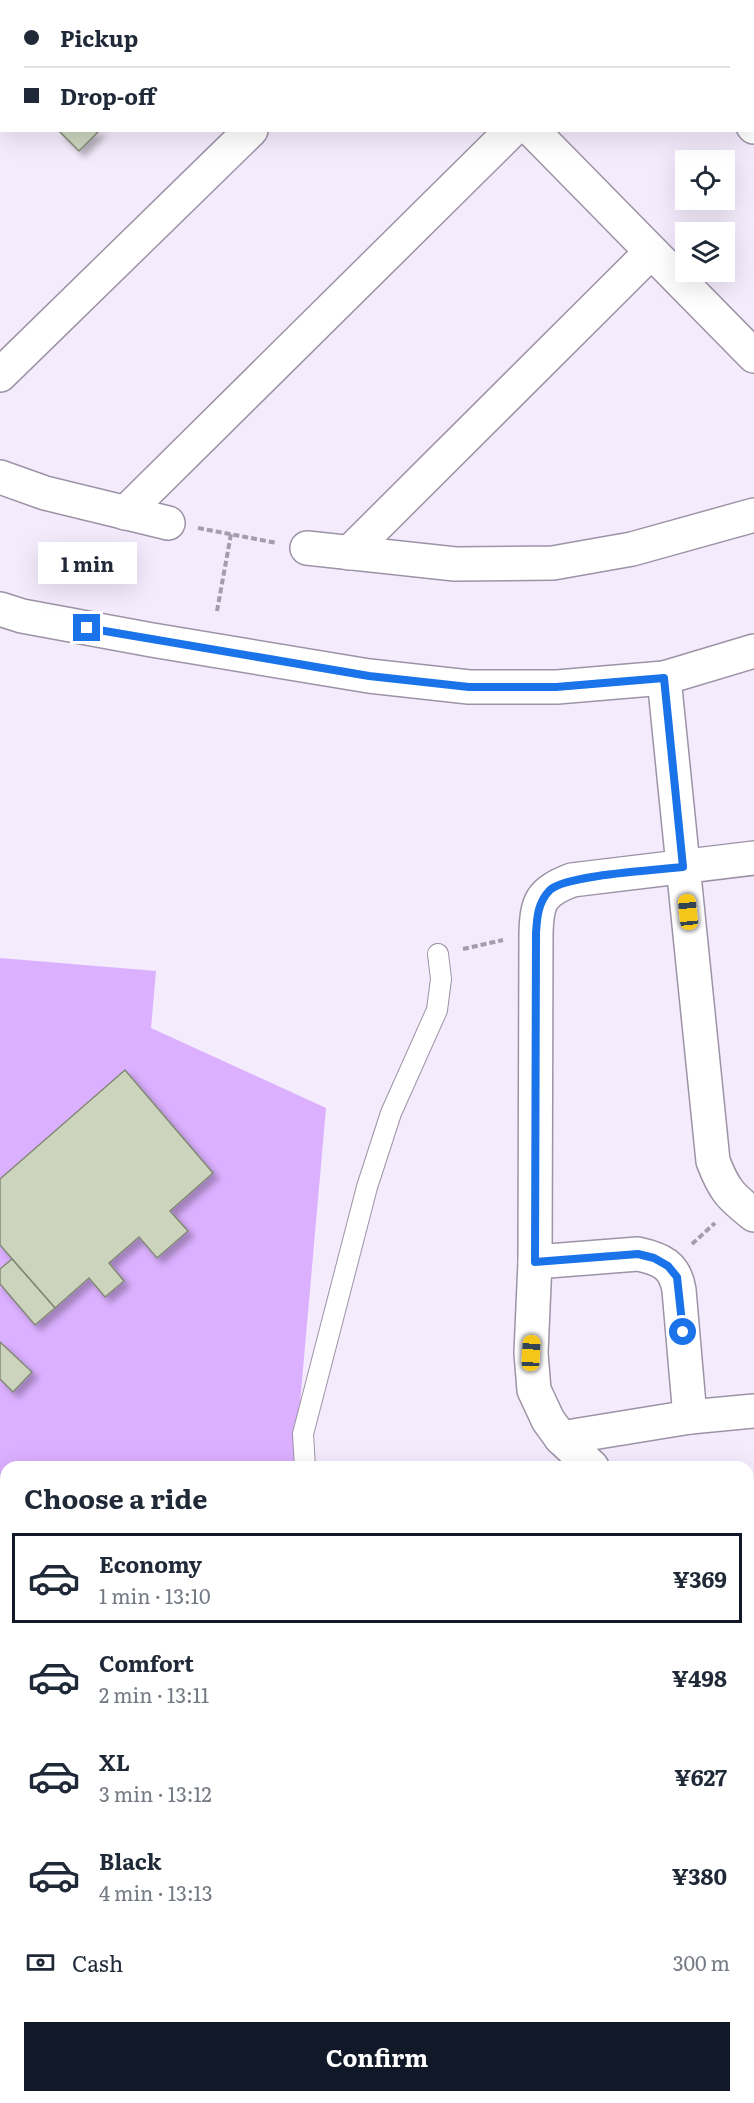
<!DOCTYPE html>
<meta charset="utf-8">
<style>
:root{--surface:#fff;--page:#f2f2f3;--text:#1f2937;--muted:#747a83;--line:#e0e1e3;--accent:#111827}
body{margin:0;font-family:Literata,serif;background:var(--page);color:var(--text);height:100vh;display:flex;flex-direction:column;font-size:22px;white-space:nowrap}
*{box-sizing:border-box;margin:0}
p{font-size:20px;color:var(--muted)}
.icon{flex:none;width:33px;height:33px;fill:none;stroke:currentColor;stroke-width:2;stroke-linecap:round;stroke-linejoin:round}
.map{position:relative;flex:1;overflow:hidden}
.side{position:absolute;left:0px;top:1461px;width:754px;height:642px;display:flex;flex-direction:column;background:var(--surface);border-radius:18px 18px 0 0;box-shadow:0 6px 24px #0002}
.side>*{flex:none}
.top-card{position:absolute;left:0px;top:0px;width:754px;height:132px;box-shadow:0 6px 24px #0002;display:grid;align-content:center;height:132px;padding:0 24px;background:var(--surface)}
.buttons{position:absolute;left:675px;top:150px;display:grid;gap:12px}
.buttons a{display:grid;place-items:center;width:60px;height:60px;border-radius:0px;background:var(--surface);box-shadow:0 6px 24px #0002;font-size:30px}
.end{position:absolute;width:27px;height:27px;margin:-14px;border:8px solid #1a73e8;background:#fff;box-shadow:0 0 0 3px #fff}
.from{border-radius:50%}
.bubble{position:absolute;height:42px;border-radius:0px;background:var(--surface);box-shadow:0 6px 24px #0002;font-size:20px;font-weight:700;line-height:42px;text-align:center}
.car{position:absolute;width:18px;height:36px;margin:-18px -9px;border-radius:8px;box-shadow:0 0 4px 2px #0007;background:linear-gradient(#f5c518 24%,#345 0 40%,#f5c518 0 76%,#345 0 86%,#f5c518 0)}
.top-card b{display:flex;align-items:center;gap:21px;height:57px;font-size:22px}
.top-card b+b{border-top:2px solid var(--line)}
.top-card i{width:15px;height:15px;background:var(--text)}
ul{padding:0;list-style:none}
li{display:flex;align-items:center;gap:18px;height:90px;margin:0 12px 9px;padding:0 12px;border:3px solid transparent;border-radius:0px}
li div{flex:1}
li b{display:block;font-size:22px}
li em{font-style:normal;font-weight:700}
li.on{border-color:var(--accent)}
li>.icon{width:54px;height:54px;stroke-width:1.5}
h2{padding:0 24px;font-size:27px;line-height:72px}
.pay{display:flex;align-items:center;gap:15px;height:66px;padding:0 24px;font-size:22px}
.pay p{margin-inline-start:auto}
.button{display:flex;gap:12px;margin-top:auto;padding:12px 24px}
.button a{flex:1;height:69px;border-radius:0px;background:var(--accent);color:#fff;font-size:24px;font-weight:700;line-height:69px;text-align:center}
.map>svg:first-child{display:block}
.green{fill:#dbb0ff}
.building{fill:#ccd4be;stroke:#818874;stroke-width:1.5;filter:url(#shadow)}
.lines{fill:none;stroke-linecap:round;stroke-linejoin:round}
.service-casing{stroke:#9d93a6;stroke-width:22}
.minor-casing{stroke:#9d93a6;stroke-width:36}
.tertiary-casing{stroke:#9d93a6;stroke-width:36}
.path{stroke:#a49daa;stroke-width:4;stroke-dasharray:6 3;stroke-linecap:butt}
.service{stroke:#fff;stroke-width:20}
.minor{stroke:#fff;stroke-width:33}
.tertiary{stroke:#fff;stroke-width:33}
.route{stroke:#1a73e8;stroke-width:8}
</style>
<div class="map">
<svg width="754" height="2103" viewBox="0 0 754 2103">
<defs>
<filter id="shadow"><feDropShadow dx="5.5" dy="5.5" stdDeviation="3" flood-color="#0004"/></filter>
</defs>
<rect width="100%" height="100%" fill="#f4ebfc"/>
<path class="green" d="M0,958L156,971L151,1028L326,1108L295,1460L303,1467H6V2097H490L497,2103H0Z"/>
<g class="building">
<path d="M58,130H100L79,151Z"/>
<path d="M125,1070L213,1173L170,1211L188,1231L157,1258L139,1237L109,1263L124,1281L105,1297L89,1278L55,1308L0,1245V1179Z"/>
<path d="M12,1259L55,1308L35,1325L0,1284V1269Z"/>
<path d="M0,1342L32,1372L13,1392L0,1379Z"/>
<path d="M0,1478L6,1482V1491L0,1500Z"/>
</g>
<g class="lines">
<g class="service-casing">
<g id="service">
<path d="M305,1467L303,1434L367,1187L391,1113L437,1010L441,979L438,954"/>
<path d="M748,1763L754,1764"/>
</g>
</g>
<g class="minor-casing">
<g id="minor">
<path d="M630,0L632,2"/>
<path d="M111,2L113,0"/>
<path d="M383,2L385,0"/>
<path d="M0,110L2,109"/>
<path d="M753,126L754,127"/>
<path d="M532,130L754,356"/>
<path d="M0,375L251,130"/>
<path d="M0,477L45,493L168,523"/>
<path d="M125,513L512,130"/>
<path d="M307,548L455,564L553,563L632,549L754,515"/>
<path d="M349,553L651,252"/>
<path d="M664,678L713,1161C724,1190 730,1196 754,1215"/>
<path d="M535,1262L638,1254C661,1259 675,1265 679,1290L690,1417"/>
<path d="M561,1438L690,1417L754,1411"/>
<path d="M592,1467L561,1438L548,1420L534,1390L531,1353L535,1262L536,933C537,901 541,892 572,880L754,858"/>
<path d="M748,1552L754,1555"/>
</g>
</g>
<g class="tertiary-casing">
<path id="tertiary" d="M0,609L22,616L152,640L369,676L469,687H557L664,678L754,651"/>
</g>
<g class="path">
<path d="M198,528L277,543"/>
<path d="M217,611L231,534"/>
<path d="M463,949L503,940"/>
<path d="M692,1244L715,1223"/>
</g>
<use href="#service" class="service"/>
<use href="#minor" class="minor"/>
<use href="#tertiary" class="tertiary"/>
</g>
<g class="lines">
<path class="route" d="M87,628L369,676L469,687H556L664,678L683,867C658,870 565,875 550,890C538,902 537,917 536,933L535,1262L638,1254L654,1258L668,1266L677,1277L683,1332"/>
</g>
</svg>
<div class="buttons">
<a><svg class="icon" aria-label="locate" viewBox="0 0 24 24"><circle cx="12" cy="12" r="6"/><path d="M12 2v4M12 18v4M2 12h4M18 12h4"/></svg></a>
<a><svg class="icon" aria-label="layers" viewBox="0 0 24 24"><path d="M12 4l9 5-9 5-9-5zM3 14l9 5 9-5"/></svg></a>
</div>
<i class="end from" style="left:683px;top:1332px"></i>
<i class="end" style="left:87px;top:628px"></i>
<div class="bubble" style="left:38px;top:542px;width:99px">1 min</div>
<i class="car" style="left:688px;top:912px;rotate:354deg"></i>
<i class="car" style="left:531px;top:1353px;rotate:3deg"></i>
<div class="top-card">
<b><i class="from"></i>Pickup</b>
<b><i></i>Drop-off</b>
</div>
<section class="side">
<h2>Choose a ride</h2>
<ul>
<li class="on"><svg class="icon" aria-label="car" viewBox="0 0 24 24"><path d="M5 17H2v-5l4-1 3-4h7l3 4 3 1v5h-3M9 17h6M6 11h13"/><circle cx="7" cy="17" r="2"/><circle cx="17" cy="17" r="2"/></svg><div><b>Economy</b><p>1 min · 13:10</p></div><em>¥369</em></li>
<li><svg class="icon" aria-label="car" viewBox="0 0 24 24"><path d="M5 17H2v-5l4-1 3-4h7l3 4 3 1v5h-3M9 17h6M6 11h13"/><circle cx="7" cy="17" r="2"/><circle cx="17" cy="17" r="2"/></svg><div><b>Comfort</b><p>2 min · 13:11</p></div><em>¥498</em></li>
<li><svg class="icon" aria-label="car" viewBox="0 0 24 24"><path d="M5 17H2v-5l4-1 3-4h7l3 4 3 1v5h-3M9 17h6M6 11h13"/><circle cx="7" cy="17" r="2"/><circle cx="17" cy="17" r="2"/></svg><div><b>XL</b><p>3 min · 13:12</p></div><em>¥627</em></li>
<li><svg class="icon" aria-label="car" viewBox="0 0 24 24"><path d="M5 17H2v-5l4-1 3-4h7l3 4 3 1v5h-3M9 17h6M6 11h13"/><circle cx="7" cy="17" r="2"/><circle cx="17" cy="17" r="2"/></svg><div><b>Black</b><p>4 min · 13:13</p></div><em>¥380</em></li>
</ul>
<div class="pay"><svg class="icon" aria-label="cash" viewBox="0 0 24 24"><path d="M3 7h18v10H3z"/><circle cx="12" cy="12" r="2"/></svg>Cash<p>300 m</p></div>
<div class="button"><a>Confirm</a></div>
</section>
</div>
